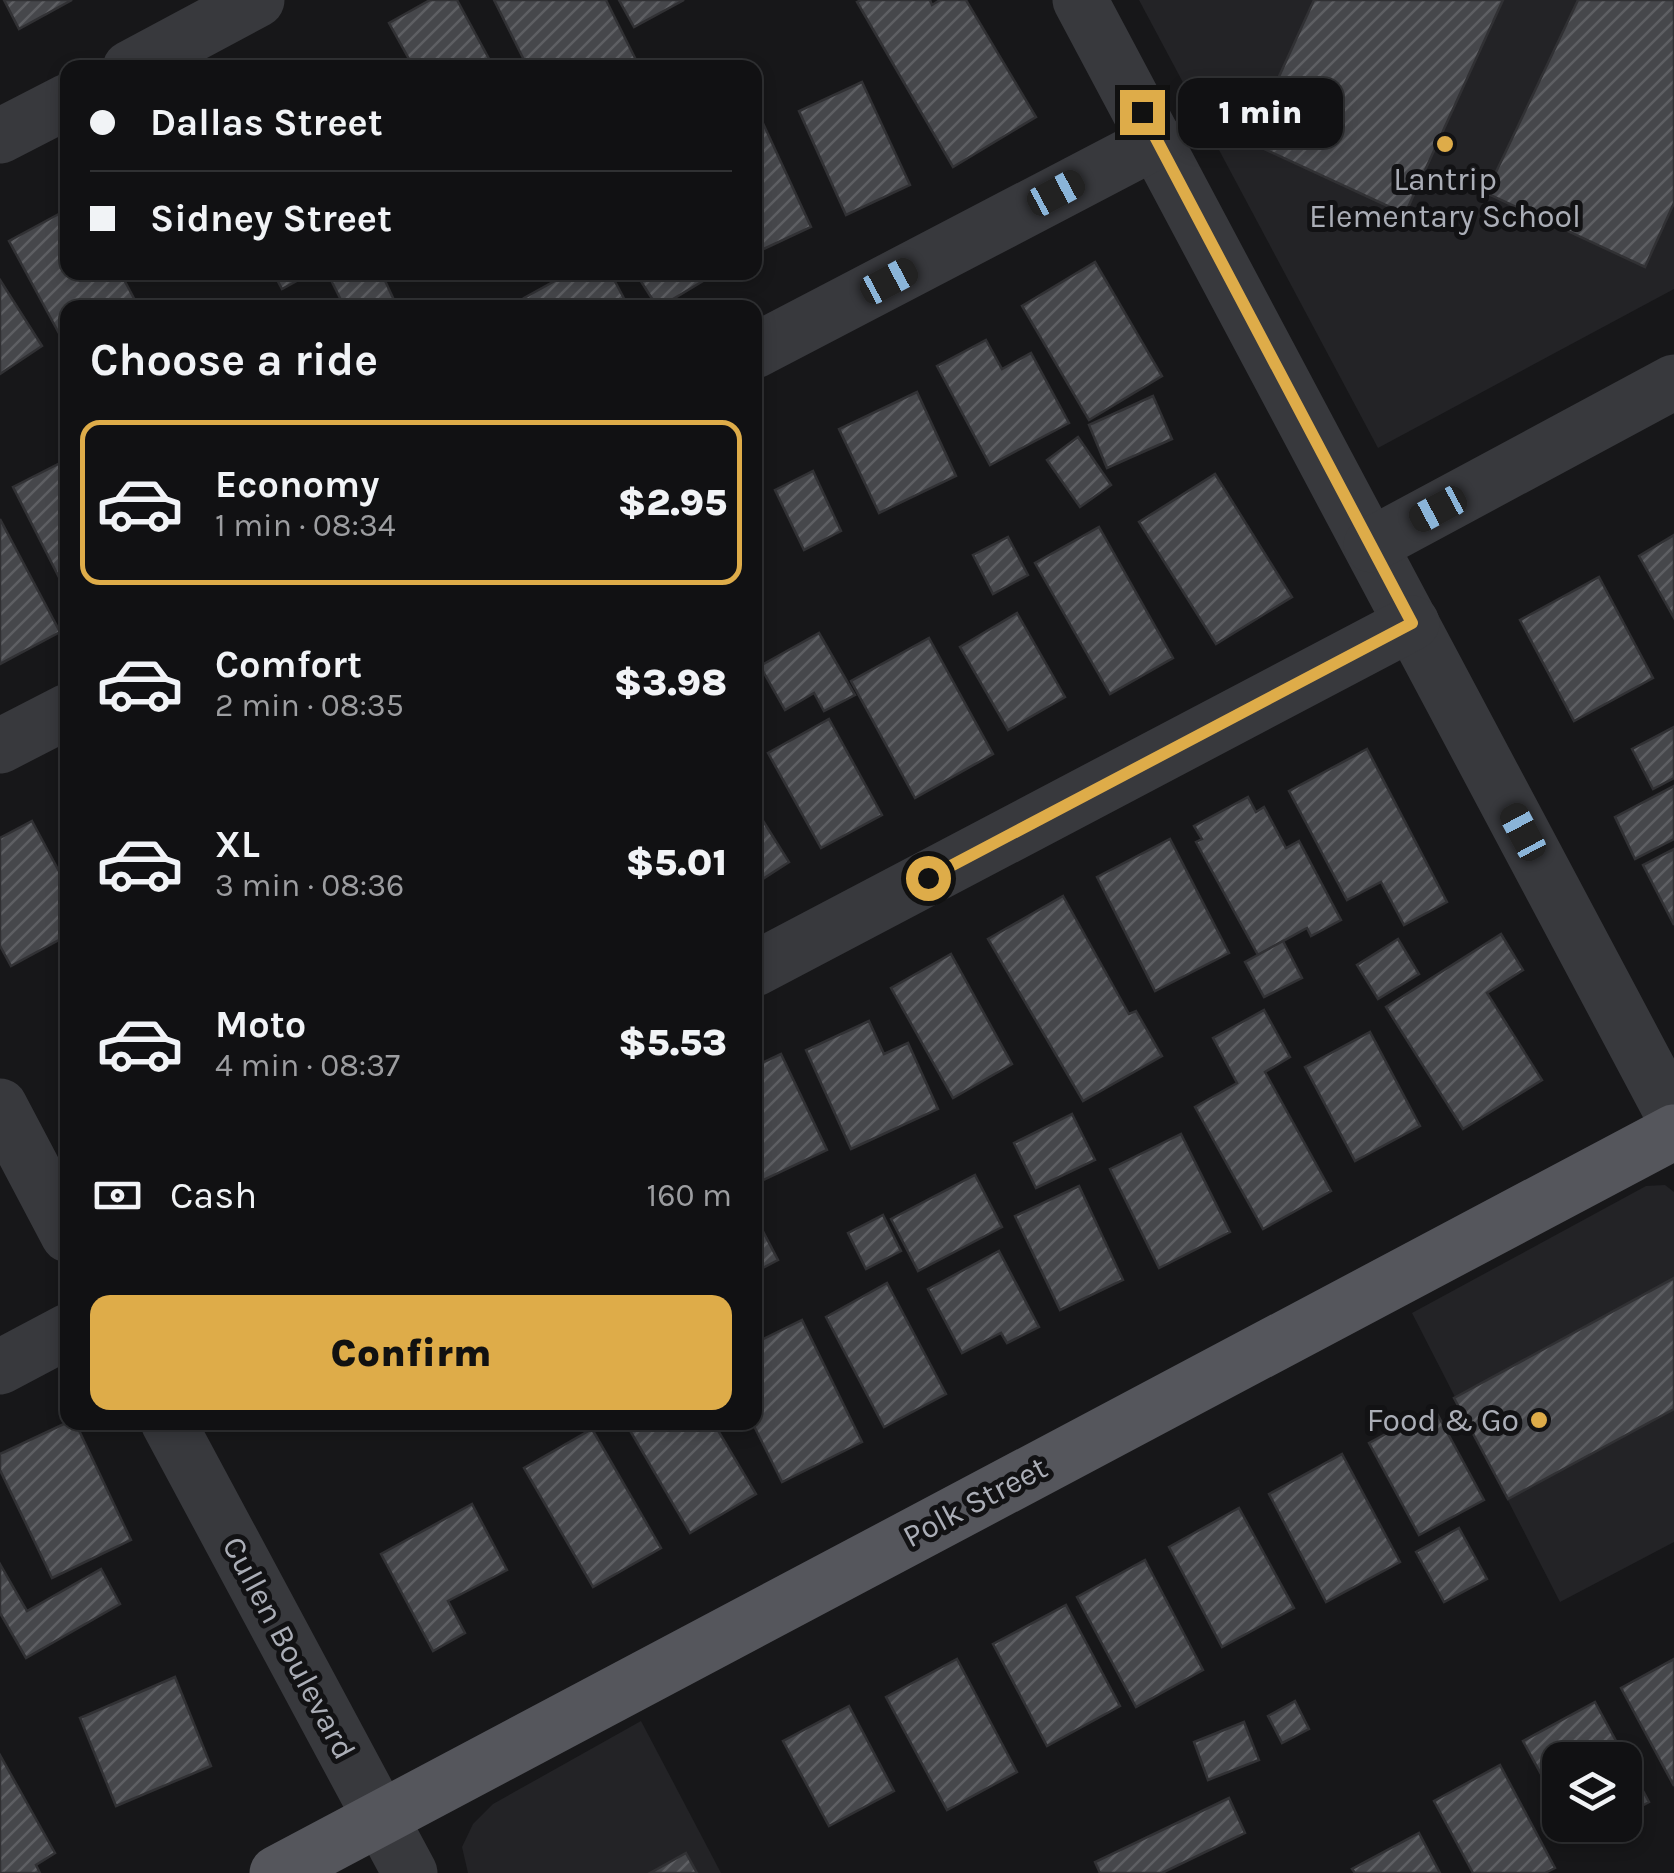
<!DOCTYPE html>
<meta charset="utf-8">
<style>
:root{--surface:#111113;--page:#1a1a1c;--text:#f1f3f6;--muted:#9c9da0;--line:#303133;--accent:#deac49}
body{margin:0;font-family:Karla,sans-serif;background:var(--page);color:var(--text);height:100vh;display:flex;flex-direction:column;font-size:38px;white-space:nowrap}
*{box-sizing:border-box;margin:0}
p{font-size:32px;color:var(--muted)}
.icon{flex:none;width:55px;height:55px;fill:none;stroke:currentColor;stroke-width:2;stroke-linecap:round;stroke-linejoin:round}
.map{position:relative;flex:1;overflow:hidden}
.side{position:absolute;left:60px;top:300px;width:702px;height:1130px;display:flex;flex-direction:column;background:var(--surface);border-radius:20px;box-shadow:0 5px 15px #0003,0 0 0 2px var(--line)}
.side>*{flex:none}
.hud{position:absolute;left:60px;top:60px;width:702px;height:220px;border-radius:20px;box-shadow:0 5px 15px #0003,0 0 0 2px var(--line);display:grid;align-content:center;height:220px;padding:0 30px;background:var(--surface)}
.tools{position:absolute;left:1542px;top:1742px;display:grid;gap:20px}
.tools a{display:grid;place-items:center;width:100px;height:100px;border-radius:20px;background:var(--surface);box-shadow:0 5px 15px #0003,0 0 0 2px var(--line);font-size:50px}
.end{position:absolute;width:45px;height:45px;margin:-22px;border:12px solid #deac49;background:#111;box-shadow:0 0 0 5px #111}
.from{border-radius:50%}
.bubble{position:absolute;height:70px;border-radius:20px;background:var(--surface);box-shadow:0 5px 15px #0003,0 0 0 2px var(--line);font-size:32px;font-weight:800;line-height:70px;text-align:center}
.car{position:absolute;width:30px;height:60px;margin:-30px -15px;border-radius:12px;box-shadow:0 0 8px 2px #0007;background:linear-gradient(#222 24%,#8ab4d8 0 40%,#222 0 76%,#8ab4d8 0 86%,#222 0)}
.hud b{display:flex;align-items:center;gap:35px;height:95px;font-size:38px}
.hud b+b{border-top:2px solid var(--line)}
.hud i{width:25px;height:25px;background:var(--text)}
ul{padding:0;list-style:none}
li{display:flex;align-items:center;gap:30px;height:165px;margin:0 20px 15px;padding:0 10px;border:5px solid transparent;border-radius:20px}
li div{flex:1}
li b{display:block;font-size:38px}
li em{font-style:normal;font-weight:800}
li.selected{border-color:var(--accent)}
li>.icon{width:90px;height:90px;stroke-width:1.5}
h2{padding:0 30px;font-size:45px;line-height:120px}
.pay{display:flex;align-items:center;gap:25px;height:110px;padding:0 30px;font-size:38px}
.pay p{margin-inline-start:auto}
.primary-button{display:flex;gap:20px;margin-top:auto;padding:20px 30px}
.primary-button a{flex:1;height:115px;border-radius:20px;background:var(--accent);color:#111;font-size:40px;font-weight:800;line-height:115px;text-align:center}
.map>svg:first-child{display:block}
.built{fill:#232326}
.building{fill:url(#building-hatch);stroke:#313134;stroke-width:2.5}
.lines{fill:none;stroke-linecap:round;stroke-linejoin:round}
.minor{stroke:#38393d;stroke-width:55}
.major{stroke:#55565c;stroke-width:55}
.route{stroke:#deac49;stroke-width:12}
.poi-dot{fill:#deac49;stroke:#121214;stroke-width:4}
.labels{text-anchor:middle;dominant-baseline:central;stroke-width:10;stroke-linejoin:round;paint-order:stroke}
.poi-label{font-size:32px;fill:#abaeb7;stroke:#121214}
.street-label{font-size:32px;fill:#abaeb7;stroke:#121214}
</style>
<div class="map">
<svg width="1674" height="1873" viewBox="0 0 1674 1873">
<defs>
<pattern id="building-hatch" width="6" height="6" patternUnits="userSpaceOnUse" patternTransform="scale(2.5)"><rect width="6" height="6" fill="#46474b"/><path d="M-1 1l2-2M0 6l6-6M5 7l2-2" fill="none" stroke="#5e5f63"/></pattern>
</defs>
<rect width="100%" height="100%" fill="#171719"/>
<g class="built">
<path d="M1139,0H1674V289L1378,448Z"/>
<path d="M1665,1185L1674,1192V1542L1560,1602L1412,1313L1646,1186Z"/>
<path d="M641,1721L721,1873H468L462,1847L473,1824L493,1804Z"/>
</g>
<g class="building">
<path d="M4,0H72L19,29Z"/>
<path d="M430,0H457L494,68H414L389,23Z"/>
<path d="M494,0H606L640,68H528Z"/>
<path d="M619,0H684L634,27Z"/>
<path d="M861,0H930L932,5L940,0H966L1036,117L953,167L857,2Z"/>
<path d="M1314,0H1503L1405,214L1249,142Z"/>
<path d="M1578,0H1674V203L1645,267L1486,193Z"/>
<path d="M862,82L910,185L846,215L799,111Z"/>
<path d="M755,106L811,227L755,253Z"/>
<path d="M68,209V272H120L139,308H68V350L9,241Z"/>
<path d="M1095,262L1162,376L1089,420L1022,306Z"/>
<path d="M273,272H313L282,289Z"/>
<path d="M341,272H381L393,298L373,308H345L330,278Z"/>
<path d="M571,272H610L629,308H529L524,298Z"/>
<path d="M635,272H718L658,308Z"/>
<path d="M0,280L42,346L0,374Z"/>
<path d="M986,340L1002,369L1031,353L1069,423L990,465L937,366Z"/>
<path d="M917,392L956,476L879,513L839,429Z"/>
<path d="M1153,396L1172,439L1107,468L1089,425Z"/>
<path d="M1078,437L1111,485L1080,507L1047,460Z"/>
<path d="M68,459V595L13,487Z"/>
<path d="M813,471L841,531L804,550L775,490Z"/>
<path d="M1215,474L1292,597L1216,644L1139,522Z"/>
<path d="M0,519L60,632L0,664Z"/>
<path d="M1099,527L1173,658L1110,694L1035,563Z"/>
<path d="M1674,535V618L1639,556Z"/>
<path d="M1008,537L1028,575L993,594L973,555Z"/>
<path d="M1599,577L1653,678L1574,721L1520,620Z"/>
<path d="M1017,613L1065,697L1008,730L960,647Z"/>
<path d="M819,633L855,695L824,711L814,693L785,710L760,666Z"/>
<path d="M929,638L993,754L915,798L851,681Z"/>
<path d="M829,719L882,815L821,848L768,753Z"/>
<path d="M1674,727V778L1653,789L1632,749Z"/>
<path d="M1367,749L1447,902L1404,925L1381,882L1347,900L1289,791Z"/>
<path d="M1674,786V839L1635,859L1615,817Z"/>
<path d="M1248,797L1256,812L1264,807L1286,848L1299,841L1341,920L1311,936L1307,928L1258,955L1196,842L1202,839L1194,826Z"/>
<path d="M755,808L789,862L755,884Z"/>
<path d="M32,821L68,888V935L11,966L0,946V838Z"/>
<path d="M1170,839L1229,953L1155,991L1097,877Z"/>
<path d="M1674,849V925L1643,865Z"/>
<path d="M1063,896L1129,1014L1136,1011L1162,1056L1083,1101L988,939Z"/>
<path d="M1501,934L1523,970L1487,993L1542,1080L1463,1129L1386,1007Z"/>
<path d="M1398,939L1419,974L1378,999L1357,965Z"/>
<path d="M1283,941L1302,978L1264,997L1245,962Z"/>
<path d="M951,954L1012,1064L953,1098L891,988Z"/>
<path d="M1264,1010L1290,1057L1265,1072L1331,1191L1263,1229L1195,1107L1237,1083L1213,1038Z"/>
<path d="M869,1021L884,1054L908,1043L938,1109L851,1149L806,1050Z"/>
<path d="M1370,1032L1420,1126L1355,1161L1305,1067Z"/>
<path d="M781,1054L827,1150L755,1184V1066Z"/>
<path d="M1072,1114L1095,1160L1036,1188L1014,1143Z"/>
<path d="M1181,1134L1230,1232L1159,1268L1110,1169Z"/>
<path d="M975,1175L1002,1227L918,1271L891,1219Z"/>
<path d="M1079,1186L1123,1280L1060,1310L1015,1216Z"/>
<path d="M883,1215L901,1251L866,1269L848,1233Z"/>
<path d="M756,1218L778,1260L755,1272V1219Z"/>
<path d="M999,1251L1039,1327L1007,1343L1001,1333L962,1353L928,1289Z"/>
<path d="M1674,1278V1409L1508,1499L1454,1398Z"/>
<path d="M887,1283L946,1394L884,1427L826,1317Z"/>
<path d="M802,1320L862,1442L782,1482L752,1422H755V1343Z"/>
<path d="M1434,1408L1484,1500L1419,1535L1369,1443Z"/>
<path d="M68,1422H75L131,1540L52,1578L0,1470V1454Z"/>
<path d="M625,1422H713L756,1494L690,1533Z"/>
<path d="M592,1429L661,1548L593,1587L524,1468Z"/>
<path d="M1342,1454L1400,1562L1326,1602L1269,1494Z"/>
<path d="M472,1504L507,1570L448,1601L465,1633L433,1651L381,1554Z"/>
<path d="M1239,1508L1294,1608L1222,1647L1169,1547Z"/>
<path d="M1459,1528L1487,1579L1444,1602L1416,1552Z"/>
<path d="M1145,1560L1203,1670L1136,1707L1077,1597Z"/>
<path d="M0,1564L27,1611L101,1569L120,1604L26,1658L0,1613Z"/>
<path d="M1066,1605L1120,1706L1047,1746L993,1644Z"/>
<path d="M957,1659L1017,1772L947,1810L886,1697Z"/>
<path d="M1674,1659V1786L1621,1688Z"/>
<path d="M175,1677L211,1766L116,1806L80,1718Z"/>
<path d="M1295,1701L1309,1729L1282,1743L1268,1716Z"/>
<path d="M1595,1702L1649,1802L1625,1815V1760H1560V1809L1523,1741Z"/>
<path d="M849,1706L894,1791L829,1826L783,1741Z"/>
<path d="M1244,1722L1259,1760L1208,1780L1194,1742Z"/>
<path d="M0,1755L55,1853L36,1865L40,1873H0Z"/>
<path d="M1500,1765L1555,1868L1545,1873H1473L1434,1801Z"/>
<path d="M1229,1798L1245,1833L1162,1873H1100L1095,1862Z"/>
<path d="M1569,1825H1607L1577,1841Z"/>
<path d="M1419,1833L1440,1873H1355L1352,1869Z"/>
<path d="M686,1853L697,1873H650Z"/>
</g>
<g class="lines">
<g class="minor">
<path d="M1080,0L1674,1117"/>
<path d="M130,68L257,0"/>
<path d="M0,136L68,101"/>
<path d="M755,351L1157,141"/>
<path d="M1371,545L1674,382"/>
<path d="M0,746L68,711"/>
<path d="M755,969L1412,623"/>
<path d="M0,1106L68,1235"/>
<path d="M0,1367L68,1331"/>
<path d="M168,1422L410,1873"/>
</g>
<path class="major" d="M277,1873L1674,1132"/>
</g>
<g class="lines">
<path class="route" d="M928,878L1412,623L1142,112"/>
</g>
<g class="poi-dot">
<circle cx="1445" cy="144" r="10"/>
<circle cx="1539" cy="1420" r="10"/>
</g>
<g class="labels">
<g class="poi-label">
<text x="1445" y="179">Lantrip<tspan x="1445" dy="37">Elementary School</tspan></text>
<text x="1519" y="1420" text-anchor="end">Food &amp; Go</text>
</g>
<g class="street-label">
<text transform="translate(975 1502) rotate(-28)">Polk Street</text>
<text transform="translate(289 1648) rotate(62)">Cullen Boulevard</text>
</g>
</g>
</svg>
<div class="tools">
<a><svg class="icon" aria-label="layers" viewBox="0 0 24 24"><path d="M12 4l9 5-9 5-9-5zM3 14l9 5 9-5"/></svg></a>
</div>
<i class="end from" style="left:928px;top:878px"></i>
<i class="end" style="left:1142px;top:112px"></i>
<div class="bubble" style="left:1178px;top:78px;width:165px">1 min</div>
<i class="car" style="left:1056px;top:193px;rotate:62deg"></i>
<i class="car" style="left:889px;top:281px;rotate:62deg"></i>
<i class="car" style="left:1438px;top:509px;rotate:242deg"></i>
<i class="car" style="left:1523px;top:832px;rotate:332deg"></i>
<div class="hud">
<b><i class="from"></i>Dallas Street</b>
<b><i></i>Sidney Street</b>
</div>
<section class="side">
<h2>Choose a ride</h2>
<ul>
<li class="selected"><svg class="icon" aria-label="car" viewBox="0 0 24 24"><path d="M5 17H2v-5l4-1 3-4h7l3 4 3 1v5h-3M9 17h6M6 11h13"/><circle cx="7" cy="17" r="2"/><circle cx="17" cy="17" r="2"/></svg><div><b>Economy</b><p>1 min · 08:34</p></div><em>$2.95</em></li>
<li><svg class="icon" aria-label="car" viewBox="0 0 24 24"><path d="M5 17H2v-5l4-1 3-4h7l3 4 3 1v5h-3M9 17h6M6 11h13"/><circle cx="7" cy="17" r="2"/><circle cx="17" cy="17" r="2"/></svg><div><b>Comfort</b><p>2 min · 08:35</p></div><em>$3.98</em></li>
<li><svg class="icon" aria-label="car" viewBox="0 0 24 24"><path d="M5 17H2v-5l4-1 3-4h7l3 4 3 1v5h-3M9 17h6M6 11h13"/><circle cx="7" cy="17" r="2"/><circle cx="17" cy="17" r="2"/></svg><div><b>XL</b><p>3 min · 08:36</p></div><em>$5.01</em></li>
<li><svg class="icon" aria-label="car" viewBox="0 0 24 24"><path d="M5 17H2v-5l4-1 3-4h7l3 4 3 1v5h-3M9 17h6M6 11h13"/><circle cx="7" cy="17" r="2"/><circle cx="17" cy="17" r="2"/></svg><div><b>Moto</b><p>4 min · 08:37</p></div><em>$5.53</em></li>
</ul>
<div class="pay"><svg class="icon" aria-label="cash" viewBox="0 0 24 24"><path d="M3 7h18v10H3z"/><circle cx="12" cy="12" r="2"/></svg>Cash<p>160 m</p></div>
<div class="primary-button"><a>Confirm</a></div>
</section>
</div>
